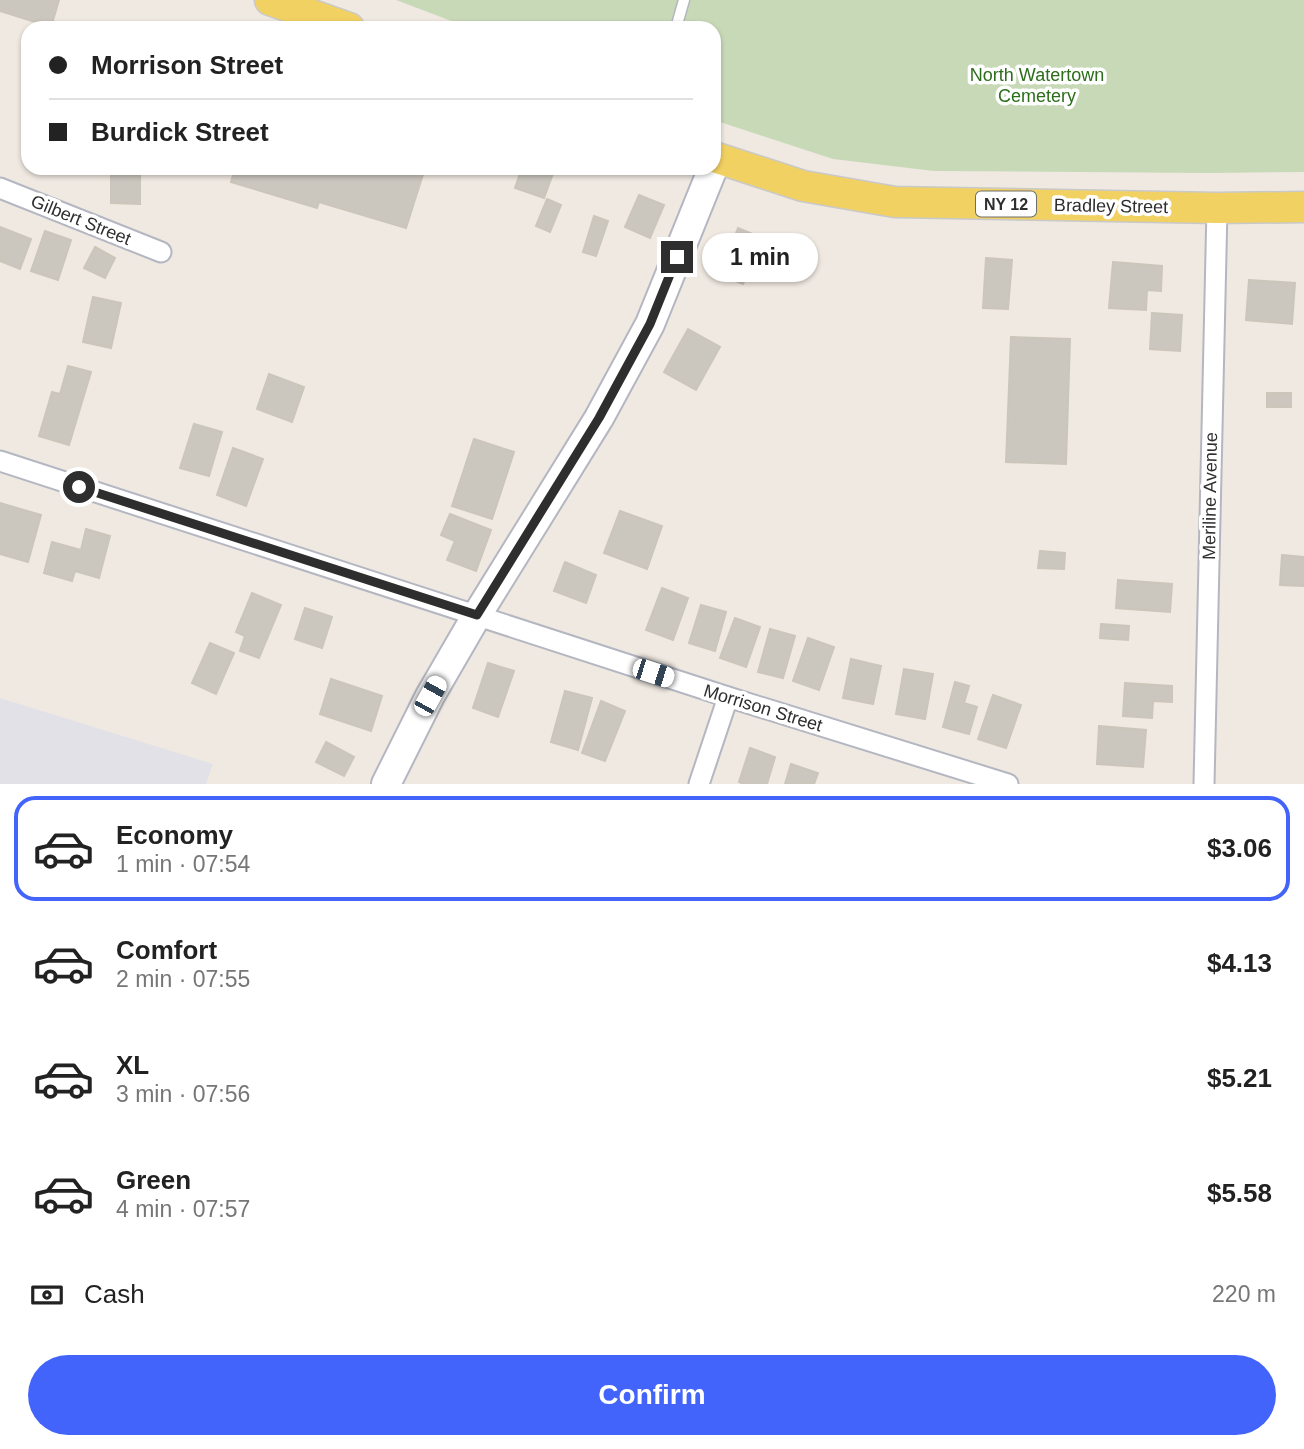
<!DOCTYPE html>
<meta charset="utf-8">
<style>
:root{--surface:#fff;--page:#f6f6f6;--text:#222;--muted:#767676;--line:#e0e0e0;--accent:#4264fb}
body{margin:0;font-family:Arial,sans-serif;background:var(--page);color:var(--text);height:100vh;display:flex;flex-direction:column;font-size:26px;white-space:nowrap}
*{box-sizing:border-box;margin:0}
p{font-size:23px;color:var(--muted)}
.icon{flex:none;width:38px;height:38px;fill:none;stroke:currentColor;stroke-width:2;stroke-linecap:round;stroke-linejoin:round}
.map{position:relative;height:784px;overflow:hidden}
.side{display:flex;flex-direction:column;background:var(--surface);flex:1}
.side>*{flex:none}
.top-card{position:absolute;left:21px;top:21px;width:700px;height:154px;border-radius:21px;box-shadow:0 2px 5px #0004;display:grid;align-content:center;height:154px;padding:0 28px;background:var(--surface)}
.end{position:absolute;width:32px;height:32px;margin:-16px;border:9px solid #2e2e2e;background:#fff;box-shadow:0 0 0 4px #fff}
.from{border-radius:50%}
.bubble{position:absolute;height:49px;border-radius:24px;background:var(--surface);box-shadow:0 2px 5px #0004;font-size:23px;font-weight:700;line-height:49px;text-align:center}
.car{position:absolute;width:21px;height:42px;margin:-21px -10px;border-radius:9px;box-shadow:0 0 5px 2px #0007;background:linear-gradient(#fff 24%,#345 0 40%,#fff 0 76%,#345 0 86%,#fff 0)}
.top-card b{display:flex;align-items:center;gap:24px;height:66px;font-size:26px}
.top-card b+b{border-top:2px solid var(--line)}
.top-card i{width:18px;height:18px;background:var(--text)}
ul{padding:12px 0 0;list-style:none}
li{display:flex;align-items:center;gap:21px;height:105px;margin:0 14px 10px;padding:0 14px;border:4px solid transparent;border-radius:21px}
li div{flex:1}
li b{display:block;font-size:26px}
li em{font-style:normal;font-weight:700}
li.selected{border-color:var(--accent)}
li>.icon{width:63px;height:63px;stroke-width:1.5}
.pay{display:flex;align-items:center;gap:18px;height:77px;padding:0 28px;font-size:26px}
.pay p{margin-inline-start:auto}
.cta{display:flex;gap:14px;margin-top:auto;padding:14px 28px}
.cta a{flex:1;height:80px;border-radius:42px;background:var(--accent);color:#fff;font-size:28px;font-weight:700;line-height:80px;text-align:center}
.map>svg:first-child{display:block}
.industrial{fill:#e3e1e8}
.cemetery{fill:#c8d9b8}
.building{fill:#cbc7bf;stroke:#cbc5ba;stroke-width:2}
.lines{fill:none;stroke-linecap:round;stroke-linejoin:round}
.lane-casing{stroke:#b4b7c1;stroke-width:13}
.street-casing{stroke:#b4b7c1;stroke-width:23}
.secondary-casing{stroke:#b4b7c1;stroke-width:32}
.primary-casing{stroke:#c9c9c9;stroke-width:33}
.lane{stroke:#fff;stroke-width:10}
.street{stroke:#fff;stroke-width:19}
.secondary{stroke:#fff;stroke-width:28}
.primary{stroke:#f2d163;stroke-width:30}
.route{stroke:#2e2e2e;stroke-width:9}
.labels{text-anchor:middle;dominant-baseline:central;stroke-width:7;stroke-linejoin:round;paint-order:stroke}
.shield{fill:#fff;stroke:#6d6d6d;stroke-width:2}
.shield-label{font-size:16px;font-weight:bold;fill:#2e2e2e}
.park-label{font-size:18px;fill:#2c6e1b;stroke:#fff}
.street-label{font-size:18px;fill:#2e2e2e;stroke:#fff}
</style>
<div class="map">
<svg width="1304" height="784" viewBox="0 0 1304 784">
<rect width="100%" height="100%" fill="#efe9e1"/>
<path class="industrial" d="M0,698L213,764L206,784H0Z"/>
<path class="cemetery" d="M396,0H1304V172L1208,173L934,171L833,159L714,120V28H470Z"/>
<g class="building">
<path d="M0,0H59L51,27L0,11Z"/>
<path d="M111,168H140V204L111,203Z"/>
<path d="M235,168H425L406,228L319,202L317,208L231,182Z"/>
<path d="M522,168H555L544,198L515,188Z"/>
<path d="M639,195L664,205L650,238L625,227Z"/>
<path d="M547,199L561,205L550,232L536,226Z"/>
<path d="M594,216L608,221L596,256L583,252Z"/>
<path d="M0,227L31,239L20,269L0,261Z"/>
<path d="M738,228L762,238L743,284L720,275Z"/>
<path d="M45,231L71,240L58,280L31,271Z"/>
<path d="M95,247L115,258L105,278L84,268Z"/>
<path d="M986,258L1012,260L1008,309L983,308Z"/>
<path d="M1113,262L1162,266L1161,291L1147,290L1146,310L1109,308Z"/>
<path d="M1249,280L1295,283L1292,324L1246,320Z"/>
<path d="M93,297L121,303L111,348L83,342Z"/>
<path d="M1152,313L1182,315L1180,351L1150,349Z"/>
<path d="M688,329L720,347L696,390L664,372Z"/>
<path d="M1011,337L1070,339L1066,464L1006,462Z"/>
<path d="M68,366L91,372L69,445L39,436L52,392L60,394Z"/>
<path d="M269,374L304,387L292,422L257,409Z"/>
<rect x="1267" y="393" width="24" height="14"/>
<path d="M194,424L222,432L209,476L180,468Z"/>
<path d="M474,439L514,452L492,519L452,506Z"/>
<path d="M233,448L263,459L246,506L217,495Z"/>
<path d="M0,503L41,515L28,562L0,554Z"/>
<path d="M620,511L662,526L647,569L604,553Z"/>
<path d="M450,514L491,530L476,571L447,560L455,541L441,535Z"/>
<path d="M86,529L110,536L99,578L75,571L72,581L44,573L52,542L81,550Z"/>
<path d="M1040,551L1065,553L1064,569L1038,568Z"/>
<path d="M1282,555L1304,557V586L1280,585Z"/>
<path d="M565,562L596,575L586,603L554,591Z"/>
<path d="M1118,580L1172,584L1170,612L1116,608Z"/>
<path d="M662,588L688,598L673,640L646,630Z"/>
<path d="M252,593L281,605L259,658L240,651L245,636L236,632Z"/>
<path d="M701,605L726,612L715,651L689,643Z"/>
<path d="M305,608L332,617L322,648L295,639Z"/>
<path d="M735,618L760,627L746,667L720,658Z"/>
<path d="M1101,624L1129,626L1128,640L1100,638Z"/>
<path d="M770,629L795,636L783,678L758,672Z"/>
<path d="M808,638L834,647L819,690L793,681Z"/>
<path d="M210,643L234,653L216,694L192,683Z"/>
<path d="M851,659L881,666L873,704L843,698Z"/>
<path d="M488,663L514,671L498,717L473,708Z"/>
<path d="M904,669L933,674L925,719L896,714Z"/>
<path d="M331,679L382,696L371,731L320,714Z"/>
<path d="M955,682L969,686L964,703L977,707L969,734L943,727Z"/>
<path d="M1125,683L1172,686V702L1153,701L1152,718L1123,716Z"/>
<path d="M565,691L592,698L578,750L551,742Z"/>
<path d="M993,695L1021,705L1006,748L978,739Z"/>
<path d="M601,701L625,711L605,761L582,753Z"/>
<path d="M1099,726L1146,730L1143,767L1097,764Z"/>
<path d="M326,742L354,757L344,776L316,762Z"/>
<path d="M750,748L775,757L767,784H744L739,782Z"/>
<path d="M791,764L818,773L814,784H785Z"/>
</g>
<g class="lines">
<g class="lane-casing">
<path id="lane" d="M676,28L684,0"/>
</g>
<g class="street-casing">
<g id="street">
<path d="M0,188L161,252"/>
<path d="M0,461L728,697L1008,784"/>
<path d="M699,784L728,697"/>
<path d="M1204,784L1217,208"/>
</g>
</g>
<g class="secondary-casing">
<path id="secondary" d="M386,784L430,696L477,615L599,418L650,324L713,168"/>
</g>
<g class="primary-casing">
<g id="primary">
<path d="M270,0L349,28"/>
<path d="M714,157L803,186L895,202L1217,208L1304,207"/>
</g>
</g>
<use href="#lane" class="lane"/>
<use href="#street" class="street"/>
<use href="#secondary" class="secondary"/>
<use href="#primary" class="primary"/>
</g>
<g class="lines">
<path class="route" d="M79,487L477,615L599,418L650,324L677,257"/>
</g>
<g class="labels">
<rect class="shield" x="976" y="191.5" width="60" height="25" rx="5"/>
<g class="shield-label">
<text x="1006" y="204">NY 12</text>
</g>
<g class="park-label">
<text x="1037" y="75">North Watertown<tspan x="1037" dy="21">Cemetery</tspan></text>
</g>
<g class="street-label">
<text transform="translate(1111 206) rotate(1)">Bradley Street</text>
<text transform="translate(81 220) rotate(22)">Gilbert Street</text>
<text transform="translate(1210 496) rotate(-89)">Meriline Avenue</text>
<text transform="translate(763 708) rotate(17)">Morrison Street</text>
</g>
</g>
</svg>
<i class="end from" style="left:79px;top:487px"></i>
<i class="end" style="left:677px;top:257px"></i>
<div class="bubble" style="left:702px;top:233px;width:116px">1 min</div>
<i class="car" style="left:653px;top:673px;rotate:108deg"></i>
<i class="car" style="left:430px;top:696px;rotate:29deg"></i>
<div class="top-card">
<b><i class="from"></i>Morrison Street</b>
<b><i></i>Burdick Street</b>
</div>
</div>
<section class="side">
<ul>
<li class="selected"><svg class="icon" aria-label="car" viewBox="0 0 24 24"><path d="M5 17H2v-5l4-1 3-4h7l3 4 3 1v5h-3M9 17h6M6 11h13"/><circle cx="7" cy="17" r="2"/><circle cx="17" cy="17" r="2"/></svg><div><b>Economy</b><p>1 min · 07:54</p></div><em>$3.06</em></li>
<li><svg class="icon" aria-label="car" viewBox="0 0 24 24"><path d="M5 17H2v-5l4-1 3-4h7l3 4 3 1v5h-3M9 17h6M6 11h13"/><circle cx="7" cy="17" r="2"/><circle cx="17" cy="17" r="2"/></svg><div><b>Comfort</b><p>2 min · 07:55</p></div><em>$4.13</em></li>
<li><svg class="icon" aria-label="car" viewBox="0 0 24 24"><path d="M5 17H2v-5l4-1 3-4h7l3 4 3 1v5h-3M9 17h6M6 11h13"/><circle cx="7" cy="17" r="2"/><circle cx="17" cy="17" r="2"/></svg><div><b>XL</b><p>3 min · 07:56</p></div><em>$5.21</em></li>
<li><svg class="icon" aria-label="car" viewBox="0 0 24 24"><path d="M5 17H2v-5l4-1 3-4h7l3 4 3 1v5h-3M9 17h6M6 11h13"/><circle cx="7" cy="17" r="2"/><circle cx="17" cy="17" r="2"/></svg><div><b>Green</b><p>4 min · 07:57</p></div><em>$5.58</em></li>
</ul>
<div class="pay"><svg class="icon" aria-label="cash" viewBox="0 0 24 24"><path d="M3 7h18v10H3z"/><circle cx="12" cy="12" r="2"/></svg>Cash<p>220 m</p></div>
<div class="cta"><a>Confirm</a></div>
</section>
